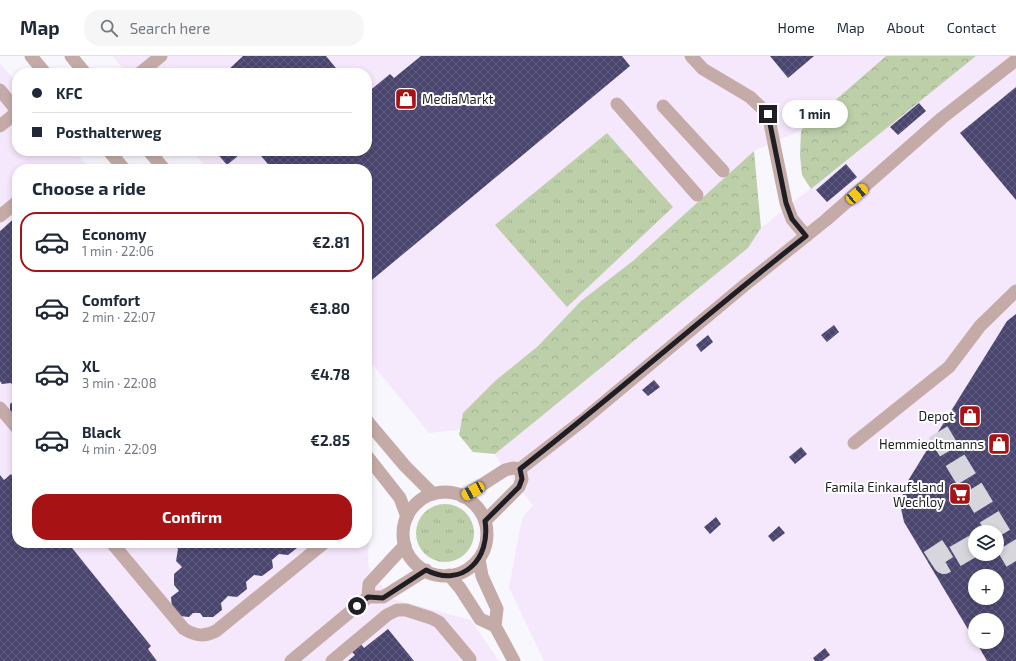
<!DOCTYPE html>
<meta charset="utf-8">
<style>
:root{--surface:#fff;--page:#f6f6f7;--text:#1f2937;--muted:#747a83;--line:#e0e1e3;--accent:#a71315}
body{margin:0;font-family:"Exo 2",sans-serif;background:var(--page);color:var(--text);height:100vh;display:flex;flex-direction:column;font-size:15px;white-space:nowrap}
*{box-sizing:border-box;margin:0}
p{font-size:13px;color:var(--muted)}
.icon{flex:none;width:22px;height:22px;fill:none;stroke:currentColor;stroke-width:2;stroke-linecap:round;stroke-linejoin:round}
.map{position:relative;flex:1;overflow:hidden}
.panel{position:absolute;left:12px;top:108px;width:360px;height:384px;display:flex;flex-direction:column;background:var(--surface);border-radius:16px;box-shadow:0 2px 6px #0003}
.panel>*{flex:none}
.guide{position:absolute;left:12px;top:12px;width:360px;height:88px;border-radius:16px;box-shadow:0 2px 6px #0003;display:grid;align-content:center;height:88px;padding:0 20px;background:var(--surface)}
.controls{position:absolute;left:968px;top:469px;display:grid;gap:8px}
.controls a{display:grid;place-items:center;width:36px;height:36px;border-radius:50%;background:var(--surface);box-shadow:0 2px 6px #0003;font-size:20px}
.end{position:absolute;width:18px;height:18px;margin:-9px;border:5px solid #1f1e24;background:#fff;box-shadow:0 0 0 2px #fff}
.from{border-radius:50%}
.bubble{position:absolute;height:28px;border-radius:14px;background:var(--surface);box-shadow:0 2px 6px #0003;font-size:13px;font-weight:700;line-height:28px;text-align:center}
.car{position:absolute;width:12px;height:24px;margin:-12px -6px;border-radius:5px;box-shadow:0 0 3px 1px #0007;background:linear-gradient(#f5c518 24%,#345 0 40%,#f5c518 0 76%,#345 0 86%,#f5c518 0)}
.guide b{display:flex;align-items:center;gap:14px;height:38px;font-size:15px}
.guide b+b{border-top:1px solid var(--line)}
.guide i{width:10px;height:10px;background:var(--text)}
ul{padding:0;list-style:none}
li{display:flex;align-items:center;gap:12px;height:60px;margin:0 8px 6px;padding:0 12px;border:2px solid transparent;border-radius:16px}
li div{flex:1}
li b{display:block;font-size:15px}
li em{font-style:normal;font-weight:700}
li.selected{border-color:var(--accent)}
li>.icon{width:36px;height:36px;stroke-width:1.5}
h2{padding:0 20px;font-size:18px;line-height:48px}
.button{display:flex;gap:8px;margin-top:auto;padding:8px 20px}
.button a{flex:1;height:46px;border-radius:16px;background:var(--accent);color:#fff;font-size:16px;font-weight:700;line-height:46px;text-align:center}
header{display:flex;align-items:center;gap:24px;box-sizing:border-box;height:56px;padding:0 20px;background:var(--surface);border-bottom:1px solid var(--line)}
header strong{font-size:19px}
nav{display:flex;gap:22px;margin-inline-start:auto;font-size:14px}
.search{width:280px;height:36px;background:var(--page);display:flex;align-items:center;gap:10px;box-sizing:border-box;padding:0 14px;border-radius:16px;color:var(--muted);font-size:15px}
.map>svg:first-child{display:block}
.commercial{fill:#f6e8fc;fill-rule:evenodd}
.grass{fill:url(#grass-tufts)}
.forest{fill:url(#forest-crowns)}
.building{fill:url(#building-cross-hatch);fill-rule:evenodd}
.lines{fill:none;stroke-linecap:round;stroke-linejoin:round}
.street-tunnel{stroke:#d7d6dd;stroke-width:22;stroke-dasharray:22 11;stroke-linecap:butt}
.lane{stroke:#c5aba7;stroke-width:13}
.route{stroke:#1f1e24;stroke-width:5}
.labels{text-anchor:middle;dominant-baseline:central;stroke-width:4;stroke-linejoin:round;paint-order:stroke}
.poi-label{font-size:13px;fill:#1f1e24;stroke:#fff;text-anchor:end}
</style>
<header>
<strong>Map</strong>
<div class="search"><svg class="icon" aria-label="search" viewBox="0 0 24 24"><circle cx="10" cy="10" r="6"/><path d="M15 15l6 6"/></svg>Search here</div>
<nav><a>Home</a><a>Map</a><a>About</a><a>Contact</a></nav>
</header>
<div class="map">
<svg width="1016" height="605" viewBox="0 0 1016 605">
<defs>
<pattern id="grass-tufts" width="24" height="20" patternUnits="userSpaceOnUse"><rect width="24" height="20" fill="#bccfa9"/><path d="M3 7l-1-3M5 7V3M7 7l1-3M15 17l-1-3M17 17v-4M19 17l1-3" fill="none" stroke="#a1b191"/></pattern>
<pattern id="forest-crowns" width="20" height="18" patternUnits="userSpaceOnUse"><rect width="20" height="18" fill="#bccfa9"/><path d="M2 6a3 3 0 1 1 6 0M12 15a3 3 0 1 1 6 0" fill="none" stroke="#a1b191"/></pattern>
<pattern id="building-cross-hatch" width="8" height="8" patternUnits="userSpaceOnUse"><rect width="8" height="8" fill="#4a456f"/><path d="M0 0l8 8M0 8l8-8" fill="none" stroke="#615d7f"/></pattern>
</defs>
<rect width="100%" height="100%" fill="#f8f7fe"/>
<g class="commercial">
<path d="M112,0H886L801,74L754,95L634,204L581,245L538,290L495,325L464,357L459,374L429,377L367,302V113H208L192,95H367V17H127Z"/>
<path d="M976,0H1016V605H544L509,532L520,472L524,459L533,450L523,436L502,410L495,398L748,192L761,172ZM975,476H997V498H975ZM975,520H997V542H975ZM975,564H997V586H975Z"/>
<path d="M0,7L17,27V95H75L90,113H17V487H367V464L369,478L368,507L371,517L393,543L471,564L499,605H0Z"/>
</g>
<g class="grass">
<path d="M607,77L673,151L567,251L495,169Z"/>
<circle cx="445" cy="477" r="29"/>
</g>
<g class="forest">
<path d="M886,0H976L811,133L802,119L800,99L801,74Z"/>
<path d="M754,95L761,172L748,192L495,398L473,396L459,379L463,357L495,325L538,290L581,245L634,204Z"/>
</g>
<g class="building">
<path d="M243,0H326L340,17H225Z"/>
<path d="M421,0H622L630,10L367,228V113H272L257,95H367V37L390,18L394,22Z"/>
<path d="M770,0H814L788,22Z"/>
<path d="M1016,31V144L960,77Z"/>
<path d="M919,47L926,55L898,79L890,71Z"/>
<path d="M215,95H244L227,109Z"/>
<path d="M846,108L857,121L827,146L816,134Z"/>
<path d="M17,160V335L11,327L2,328L0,325V175Z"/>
<path d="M1016,258V605H987L976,586H997V564H975V585L904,466L900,448L906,428L938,376L1007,265ZM975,476H997V498H975ZM975,520H997V542H975Z"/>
<path d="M834,269L839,276L827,286L821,279Z"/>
<path d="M708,279L713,286L701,296L696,289Z"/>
<path d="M654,324L660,331L648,340L642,334Z"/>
<path d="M17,342V365L10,357V348Z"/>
<path d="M801,391L807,398L795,408L789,401Z"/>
<path d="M11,418L17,425V487H68L151,590L148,593L157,605H0V419L4,424Z"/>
<path d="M716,461L721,468L710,478L704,471Z"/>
<path d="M779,470L785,477L773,486L768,480Z"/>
<path d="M173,487H297V492L288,499L279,498L272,504L273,512L262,520L254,519L246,526L247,533L237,541L228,540L221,547L222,554L213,561H203L200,557H193L189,561L179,560L172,552L171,541L179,535L174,529V518L182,511L176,505L178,493Z"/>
<path d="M388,573L414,605H348L355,599L351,595L360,587L364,592Z"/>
<path d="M825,592L830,599L822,605H815L813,602Z"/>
</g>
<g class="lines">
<g class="street-tunnel">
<path d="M938,376L1016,505"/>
<path d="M933,490L944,507L975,489"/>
</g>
<g class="lane">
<path d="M31,0L45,17"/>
<path d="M71,0L85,17"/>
<path d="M691,0L703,13L750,41L768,58L786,147L792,163L806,180"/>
<path d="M140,17L161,0"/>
<path d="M0,34L17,55"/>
<path d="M617,48L697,139"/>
<path d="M663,50L723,115"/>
<path d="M0,70L17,56"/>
<path d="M109,95L124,113"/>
<path d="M149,95L164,113"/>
<path d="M0,160L17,146"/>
<path d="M0,352L17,372"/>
<path d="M367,365L405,410L433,438"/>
<path d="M854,387L949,311L980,270L1016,235"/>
<path d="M367,400L400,442L407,461"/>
<circle cx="445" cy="478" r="42"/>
<path d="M463,441L505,414L513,412L520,413L582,365L746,228L826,164L942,62L1016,4"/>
<path d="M485,465L519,431L522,423L520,413"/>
<path d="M112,487L184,573C196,580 203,581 216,575L324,487"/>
<path d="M479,503L482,520L497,553L495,570L514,605"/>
<path d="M449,519L460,532L480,563L495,570"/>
<path d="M368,541L369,528L405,489"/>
<path d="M291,605L368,541H383L426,514"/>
<path d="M332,605L387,559L397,554H406L431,562L439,566L470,603"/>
</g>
</g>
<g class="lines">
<path class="route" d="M357,550L368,541L383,542L426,514C463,533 491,502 485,465L519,431L522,423L520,413C617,337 709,256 806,180L792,163L786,147L768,58"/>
</g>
<defs>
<g id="shop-square" transform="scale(1.15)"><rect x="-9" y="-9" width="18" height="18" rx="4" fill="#a71315" stroke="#fff"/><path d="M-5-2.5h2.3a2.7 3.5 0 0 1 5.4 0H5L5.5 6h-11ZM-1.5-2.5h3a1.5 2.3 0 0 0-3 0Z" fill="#fff"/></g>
<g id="supermarket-square" transform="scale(1.15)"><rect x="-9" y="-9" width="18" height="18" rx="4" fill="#a71315" stroke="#fff"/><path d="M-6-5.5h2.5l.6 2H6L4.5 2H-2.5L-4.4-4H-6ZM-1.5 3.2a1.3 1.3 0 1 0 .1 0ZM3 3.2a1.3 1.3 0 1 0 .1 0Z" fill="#fff"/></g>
</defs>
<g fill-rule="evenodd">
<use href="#shop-square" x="406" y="43"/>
<use href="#shop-square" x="970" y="360"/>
<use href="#shop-square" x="999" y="388"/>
<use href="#supermarket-square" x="960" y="438"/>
</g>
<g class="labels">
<g class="poi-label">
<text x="422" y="43" text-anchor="start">MediaMarkt</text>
<text x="954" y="360">Depot</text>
<text x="984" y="388">Hemmieoltmanns</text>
<text x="944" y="431">Famila Einkaufsland<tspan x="944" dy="15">Wechloy</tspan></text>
</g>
</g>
</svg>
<div class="controls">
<a><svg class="icon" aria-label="layers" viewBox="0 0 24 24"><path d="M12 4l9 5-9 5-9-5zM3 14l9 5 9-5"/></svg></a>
<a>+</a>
<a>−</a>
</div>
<i class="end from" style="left:357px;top:550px"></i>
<i class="end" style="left:768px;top:58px"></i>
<div class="bubble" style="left:782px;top:44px;width:66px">1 min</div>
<i class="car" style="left:857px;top:138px;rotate:50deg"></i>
<i class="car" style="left:473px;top:435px;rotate:241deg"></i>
<div class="guide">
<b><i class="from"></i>KFC</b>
<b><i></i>Posthalterweg</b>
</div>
<section class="panel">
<h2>Choose a ride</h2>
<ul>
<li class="selected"><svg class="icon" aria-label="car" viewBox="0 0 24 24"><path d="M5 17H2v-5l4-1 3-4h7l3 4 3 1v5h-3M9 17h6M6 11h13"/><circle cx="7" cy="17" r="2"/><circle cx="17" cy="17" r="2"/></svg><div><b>Economy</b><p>1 min · 22:06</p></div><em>€2.81</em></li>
<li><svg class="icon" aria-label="car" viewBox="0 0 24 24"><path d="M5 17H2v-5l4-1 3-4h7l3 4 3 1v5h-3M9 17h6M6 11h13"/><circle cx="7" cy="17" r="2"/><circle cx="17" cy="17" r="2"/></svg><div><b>Comfort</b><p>2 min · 22:07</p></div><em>€3.80</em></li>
<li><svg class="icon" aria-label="car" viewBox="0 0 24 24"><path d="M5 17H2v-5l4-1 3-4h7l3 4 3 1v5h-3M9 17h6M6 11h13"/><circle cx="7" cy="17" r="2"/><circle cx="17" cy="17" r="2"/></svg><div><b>XL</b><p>3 min · 22:08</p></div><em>€4.78</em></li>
<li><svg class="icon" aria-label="car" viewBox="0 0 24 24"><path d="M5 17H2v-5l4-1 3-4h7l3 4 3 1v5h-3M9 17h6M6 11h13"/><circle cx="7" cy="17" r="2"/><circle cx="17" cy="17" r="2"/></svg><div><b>Black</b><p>4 min · 22:09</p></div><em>€2.85</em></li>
</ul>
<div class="button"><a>Confirm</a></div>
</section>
</div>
